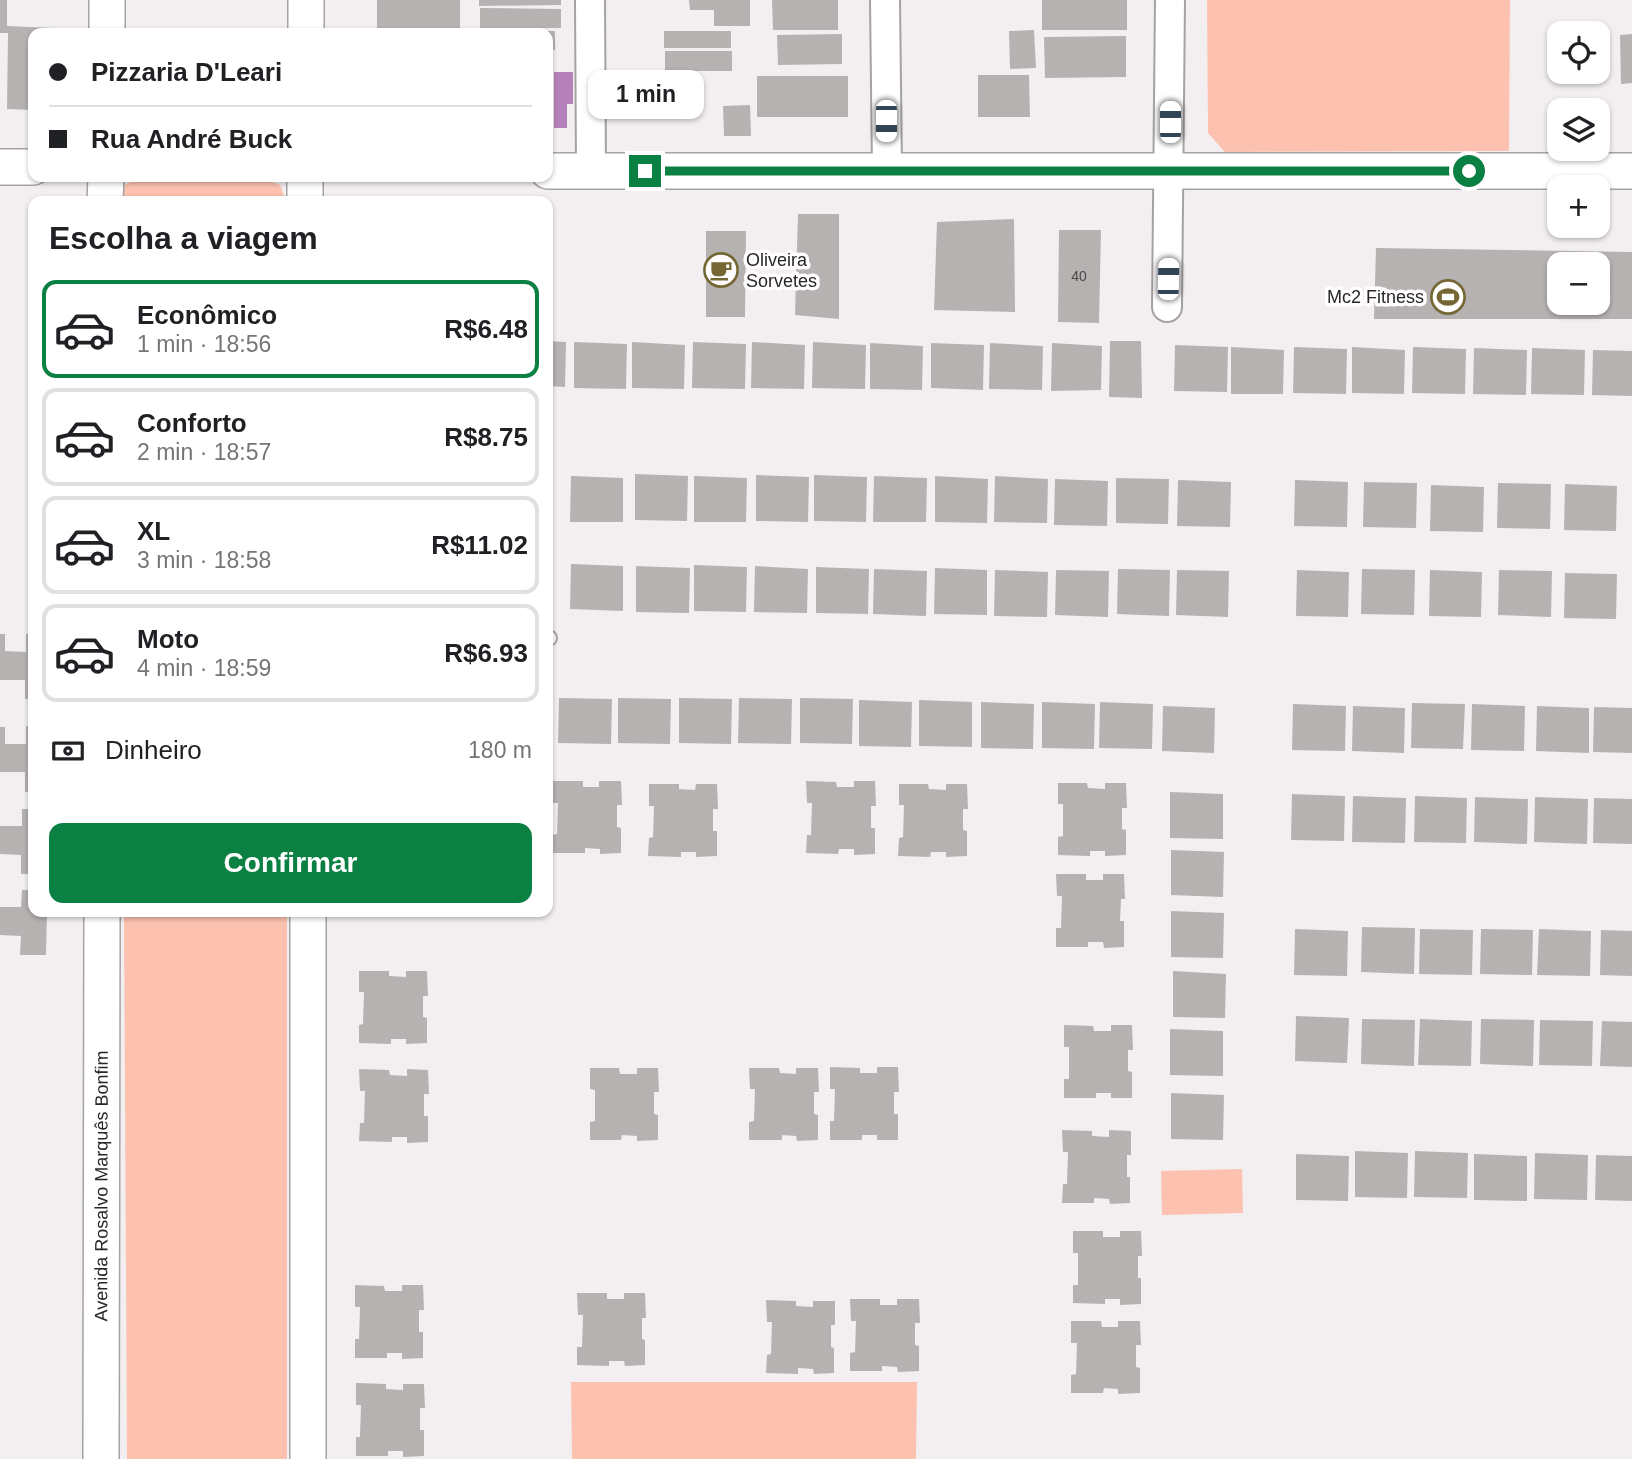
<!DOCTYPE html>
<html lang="pt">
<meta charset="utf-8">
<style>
:root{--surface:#fff;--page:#f2f2f2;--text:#202124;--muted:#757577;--line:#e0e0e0;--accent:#0b8043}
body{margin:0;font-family:Helvetica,sans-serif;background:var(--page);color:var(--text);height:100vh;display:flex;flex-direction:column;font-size:26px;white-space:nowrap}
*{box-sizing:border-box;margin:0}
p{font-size:23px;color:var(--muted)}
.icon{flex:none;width:38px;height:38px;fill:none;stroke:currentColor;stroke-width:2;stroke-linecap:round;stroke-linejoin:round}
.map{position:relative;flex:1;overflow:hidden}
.sheet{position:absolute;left:28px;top:196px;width:525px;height:721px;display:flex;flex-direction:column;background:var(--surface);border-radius:14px;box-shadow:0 2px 5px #0004}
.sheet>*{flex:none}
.banner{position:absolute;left:28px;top:28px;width:525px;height:154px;border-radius:14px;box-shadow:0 2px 5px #0004;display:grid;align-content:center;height:154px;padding:0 21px;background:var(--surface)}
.buttons{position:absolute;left:1547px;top:21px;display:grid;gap:14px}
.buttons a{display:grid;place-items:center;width:63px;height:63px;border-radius:14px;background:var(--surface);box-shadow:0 2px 5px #0004;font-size:35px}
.end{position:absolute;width:32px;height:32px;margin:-16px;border:9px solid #0b8043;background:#fff;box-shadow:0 0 0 4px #fff}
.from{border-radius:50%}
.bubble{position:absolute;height:49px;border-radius:14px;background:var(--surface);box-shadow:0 2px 5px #0004;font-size:23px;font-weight:700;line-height:49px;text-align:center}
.car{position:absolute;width:21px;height:42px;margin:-21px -10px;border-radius:9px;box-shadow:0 0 5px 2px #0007;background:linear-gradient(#fff 24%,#345 0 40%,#fff 0 76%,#345 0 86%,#fff 0)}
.banner b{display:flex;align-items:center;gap:24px;height:66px;font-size:26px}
.banner b+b{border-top:2px solid var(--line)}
.banner i{width:18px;height:18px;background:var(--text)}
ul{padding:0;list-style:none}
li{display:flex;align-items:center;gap:21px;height:98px;margin:0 14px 10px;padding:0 7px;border:4px solid var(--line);border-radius:14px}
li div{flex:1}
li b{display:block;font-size:26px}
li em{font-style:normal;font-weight:700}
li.active{border-color:var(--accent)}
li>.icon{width:63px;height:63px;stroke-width:1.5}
h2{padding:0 21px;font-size:32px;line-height:84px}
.pay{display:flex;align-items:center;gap:18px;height:77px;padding:0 21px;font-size:26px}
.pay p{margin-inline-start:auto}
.cta{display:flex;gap:14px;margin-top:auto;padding:14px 21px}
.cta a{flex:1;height:80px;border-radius:14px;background:var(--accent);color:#fff;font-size:28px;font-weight:700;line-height:80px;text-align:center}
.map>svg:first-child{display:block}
.green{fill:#fcc2af}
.water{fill:#b581ba}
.building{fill:#b7b2b2;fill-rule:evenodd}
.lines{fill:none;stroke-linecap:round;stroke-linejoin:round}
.service-casing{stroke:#a6a1a2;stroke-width:18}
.minor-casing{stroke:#a6a1a2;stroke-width:32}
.tertiary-casing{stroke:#a6a1a2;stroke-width:38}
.service{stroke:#fff;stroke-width:14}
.minor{stroke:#fff;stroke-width:28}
.tertiary{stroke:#fff;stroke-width:35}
.route{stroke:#0b8043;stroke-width:9}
.labels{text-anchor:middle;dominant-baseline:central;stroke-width:7;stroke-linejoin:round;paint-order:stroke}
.number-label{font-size:14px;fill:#4c4949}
.poi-label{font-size:18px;fill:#282626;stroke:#fffdfd;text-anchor:start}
.street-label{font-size:18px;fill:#282626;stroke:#fffdfd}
</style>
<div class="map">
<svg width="1632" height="1459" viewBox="0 0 1632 1459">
<rect width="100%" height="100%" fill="#f3eff0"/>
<g class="green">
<path d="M1207,0H1510L1509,151L1225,152L1208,133Z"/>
<path d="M134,180L272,182L280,185L286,201H121L123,186Z"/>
<path d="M124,912H287V1459H127Z"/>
<path d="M1242,1169L1243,1213L1162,1215L1161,1171Z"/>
<path d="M571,1382H917L916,1459H572Z"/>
</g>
<path class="water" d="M554,72H573V104H567V128H554Z"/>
<g class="building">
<path d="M0,0H7V26L53,28V33H33V110L7,109L8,33H0Z"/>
<rect x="377" y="0" width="83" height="31"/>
<path d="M479,0H561V5L479,6Z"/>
<path d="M689,0H750V26H714V10H690Z"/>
<path d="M772,0H838V30H773Z"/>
<rect x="1042" y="0" width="85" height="30"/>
<path d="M480,8L561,9V28H480Z"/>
<path d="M1034,30L1036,68L1010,69L1009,31Z"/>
<rect x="548" y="31" width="7" height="19"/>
<rect x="664" y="31" width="67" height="17"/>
<path d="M842,34V64L778,65L777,35Z"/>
<path d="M1632,34V83L1621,84L1620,35Z"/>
<path d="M1126,36V77L1045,78L1044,37Z"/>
<rect x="665" y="51" width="67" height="20"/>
<path d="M978,75H1029L1030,117H978Z"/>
<rect x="757" y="76" width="91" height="41"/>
<path d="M637,78H682L683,111H637Z"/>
<path d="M750,105L751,136H724L723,106Z"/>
<path d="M798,214H839V319L795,315Z"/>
<path d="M1014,219L1015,312L934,310L937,222Z"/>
<path d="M1059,230H1101L1099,323L1058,322Z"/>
<path d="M706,231H746L745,317H706Z"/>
<path d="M1376,248L1632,252V319H1374ZM1559,264H1598V303H1559Z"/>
<path d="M548,341L566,342L565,387L548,386Z"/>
<path d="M1110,341H1141L1142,398L1109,397Z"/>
<path d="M574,342L627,344L626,389L574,388Z"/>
<path d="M632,342L685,345L684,389L632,388Z"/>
<path d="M693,342L746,344L745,389L692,388Z"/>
<path d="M752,342L805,345L804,389L751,388Z"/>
<path d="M813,342L866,345L865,389L812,388Z"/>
<path d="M870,343L923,346L922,390L870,389Z"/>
<path d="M931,343L984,345L983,390L931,388Z"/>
<path d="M990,343L1043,346L1042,390L989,389Z"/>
<path d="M1052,343L1102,346L1101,390L1051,391Z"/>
<path d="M1175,345L1228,347L1227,392L1174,391Z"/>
<path d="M1231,347L1284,350L1283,394H1231Z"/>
<path d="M1294,347L1347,349L1346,394L1293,393Z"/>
<path d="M1352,347L1405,350L1404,394L1352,393Z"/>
<path d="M1413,347L1466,349L1465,394L1412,393Z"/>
<path d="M1474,348L1527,350L1526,395L1473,394Z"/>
<path d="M1532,348L1585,350L1584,395L1531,394Z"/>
<path d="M1593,350L1632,351V396L1592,395Z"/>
<path d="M635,474L688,476L687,521L635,520Z"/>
<path d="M756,475L809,477L808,522L756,521Z"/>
<path d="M814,475L867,477L866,522L814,521Z"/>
<path d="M571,476L623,478V522H570Z"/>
<path d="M694,476L747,478L746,522H694Z"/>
<path d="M874,476L927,478L926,522H873Z"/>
<path d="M935,476L988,479L987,523L935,522Z"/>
<path d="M995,476L1048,479L1047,523L994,522Z"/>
<path d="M1116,478L1169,479L1168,524L1116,523Z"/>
<path d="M1055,479L1108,481L1107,526L1054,525Z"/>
<path d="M1178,480L1231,482L1230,527L1177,526Z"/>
<path d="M1295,480L1348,482L1347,527L1294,526Z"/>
<path d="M1364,482L1417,483L1416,528L1363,527Z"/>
<path d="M1498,483L1551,484L1550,529L1497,528Z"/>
<path d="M1565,484L1617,486L1616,531L1564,530Z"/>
<path d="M1431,485L1484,487L1483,532L1430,531Z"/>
<path d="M571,564L623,566V611L570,609Z"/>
<path d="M694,565L747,567L746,612L694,611Z"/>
<path d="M636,566L690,568L689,613L636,612Z"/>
<path d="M755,566L808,569L807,613L754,612Z"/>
<path d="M816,567L869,569L868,614L816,613Z"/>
<path d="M935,568L987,570V615L934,614Z"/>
<path d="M874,569L927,571L926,616L873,614Z"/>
<path d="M1118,569L1170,570L1169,616L1117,614Z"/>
<path d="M1362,569L1415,570L1414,615L1361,614Z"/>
<path d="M995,570L1048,572L1047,617L994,616Z"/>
<path d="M1056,570L1109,571L1108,617L1055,615Z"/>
<path d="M1177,570L1229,571L1228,617L1176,615Z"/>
<path d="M1297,570L1349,572L1348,617L1296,616Z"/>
<path d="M1430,570L1482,572L1481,617L1429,616Z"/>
<path d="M1499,570L1552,571L1551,617L1498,615Z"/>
<path d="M1565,573L1617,574L1616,619L1564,618Z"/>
<path d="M0,634H5V651L26,652V634H33V699H25V680H0Z"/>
<path d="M559,698L612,699L611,744L558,743Z"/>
<path d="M618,698L671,699L670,744L618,743Z"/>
<path d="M679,698L732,699L731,744L679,743Z"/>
<path d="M739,698L792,699L791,744L738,743Z"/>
<path d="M800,698L853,699L852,744L800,743Z"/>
<path d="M548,699H553L552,744H548Z"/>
<path d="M859,700L912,702L911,747L859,746Z"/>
<path d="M919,700L972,702V747L919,746Z"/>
<path d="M981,702L1034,704L1033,749L981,748Z"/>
<path d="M1042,702L1095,704L1094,749L1042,748Z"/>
<path d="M1100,702L1153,704L1152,749L1099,748Z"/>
<path d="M1412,703L1465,704L1463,749L1411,748Z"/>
<path d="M1293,704L1346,706L1345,751L1292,750Z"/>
<path d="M1472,704L1525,706L1524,751L1471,750Z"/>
<path d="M1163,706L1215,708L1214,753L1162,751Z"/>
<path d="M1353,706L1405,708L1404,753L1352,751Z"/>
<path d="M1537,706L1589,708V753L1536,751Z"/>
<path d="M1594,707L1632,708V753L1593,752Z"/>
<path d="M26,726H33V792H25V772H0V727H5V744H26Z"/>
<path d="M553,781H583V787H599V781H621L622,805H617V827L621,828V853L600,854V849L585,848V853H552L553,835L557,834L558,803H553Z"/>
<path d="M806,781L836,782L837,787H854V781H875L876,806H871V828H875V854L854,855V849H839L838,854L806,853L807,835H811L812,803H807Z"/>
<path d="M1058,783H1087L1088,788L1105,789V783H1126L1127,808H1122V829L1126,830V855L1105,856V851H1090V856L1058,855V837L1063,836V804H1058Z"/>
<path d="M649,784H679V789L695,790L696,784H717L718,809H713V831H717V856L696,857V852H681V857L648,856L649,838L653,837L654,806H649Z"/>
<path d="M899,784H928L929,789L946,790V784H967L968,809H963V830L967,831V856L946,857V852H931L930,857L898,856L899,838L903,837L904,805H899Z"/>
<path d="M1170,792L1223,794V839L1170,838Z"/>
<path d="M1292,794L1345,796L1344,841L1291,840Z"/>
<path d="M1353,796L1406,798L1405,843L1352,842Z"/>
<path d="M1415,796L1467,798L1466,843L1414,842Z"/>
<path d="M1475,797L1528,799L1527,844L1474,842Z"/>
<path d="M1535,797L1588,799L1587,844L1534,842Z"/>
<path d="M1594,798L1632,799V844L1593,843Z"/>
<path d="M22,809H33V874H21V855L0,854V826H22Z"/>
<path d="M1171,850L1224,852L1223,897L1171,895Z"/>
<path d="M1056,874H1086V880H1103V874H1124L1125,899H1121L1120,921H1124V947L1104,948L1103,942H1088V947H1056V928H1061L1062,896H1057Z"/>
<path d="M22,890H33V912H47L46,955H20L21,936L0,935V907H21Z"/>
<path d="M1171,911L1224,913L1223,958L1171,957Z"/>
<path d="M1362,927L1415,928L1414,974L1361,972Z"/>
<path d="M1295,929L1348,931L1347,976L1294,975Z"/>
<path d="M1420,929L1473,930L1472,975L1419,974Z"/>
<path d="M1481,929L1533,930L1532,975L1480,974Z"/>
<path d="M1539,929L1591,931L1590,976L1537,975Z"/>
<path d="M1601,930L1632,931V976L1600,975Z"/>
<path d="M359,971H389V976L406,977V971H427L428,996H423V1017L427,1018V1043L406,1044V1039H391V1044L359,1043V1025L363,1024L364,992H359Z"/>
<path d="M1173,971L1226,974L1225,1018L1173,1017Z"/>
<path d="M1296,1016L1349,1018L1347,1063L1295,1061Z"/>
<path d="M1362,1019L1415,1020L1414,1066L1361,1064Z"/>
<path d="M1420,1019L1472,1021L1471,1066L1418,1065Z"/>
<path d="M1481,1019L1534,1020L1533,1066L1480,1064Z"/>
<path d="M1540,1020L1593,1021L1592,1066L1539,1065Z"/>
<path d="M1602,1021L1632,1022V1067L1600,1066Z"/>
<path d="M1064,1025L1093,1026L1094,1031H1111V1025H1132L1133,1050H1128V1071L1132,1072V1098H1111V1093H1096V1098H1064V1079H1069V1047H1064Z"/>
<path d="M1170,1029L1223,1031V1076L1170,1075Z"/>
<path d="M830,1067L860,1068V1073H877V1067H898L899,1092H894V1114H898V1140H877V1135H862V1140H830V1121H834L835,1089H830Z"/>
<path d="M590,1068H619L620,1074H637V1068H658L659,1092H654V1114L658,1115V1140L637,1141V1136L622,1135L621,1140H590V1122L595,1121V1090L590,1089Z"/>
<path d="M749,1068H779L780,1073L796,1074V1068H818L819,1092H814V1114L818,1115V1140L797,1141L796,1136L782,1135V1140H749V1122L754,1121L755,1089H750Z"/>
<path d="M359,1069L389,1070L390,1075L407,1076V1069L428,1070L429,1094H424V1116H428V1142L407,1143V1137H392V1142L359,1141L360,1123H364L365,1091H360Z"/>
<path d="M1171,1093L1224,1095L1223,1140L1171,1139Z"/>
<path d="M1062,1130L1092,1131V1136L1109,1137V1130L1131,1131V1155H1127V1177H1130V1203L1110,1204L1109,1199L1094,1198V1203H1062L1063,1184H1067L1068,1152H1063Z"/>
<path d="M1355,1151L1408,1153L1407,1198L1355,1197Z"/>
<path d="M1415,1151L1468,1153L1467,1198L1414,1197Z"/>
<path d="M1535,1153L1588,1155L1587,1200L1534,1199Z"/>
<path d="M1296,1154L1349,1156L1348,1201L1296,1200Z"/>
<path d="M1474,1154L1527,1156V1201L1474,1200Z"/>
<path d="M1596,1155L1632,1156V1201L1595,1200Z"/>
<path d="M1073,1231H1103V1237H1120V1231H1141L1142,1256H1138V1278H1141V1304L1120,1305V1299H1105V1304L1073,1303V1285H1078V1253H1073Z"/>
<path d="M355,1285L384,1286L385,1291H402V1285H423L424,1310H419V1332H423V1358L402,1359V1353H387V1358H355V1339H359L360,1307H355Z"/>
<path d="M577,1293H607V1299H624V1293H645L646,1318H642V1339L645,1340V1365L625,1366L624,1361H609V1366L577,1365V1347H582L583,1315H578Z"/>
<path d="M850,1299H880V1305H897V1299H919L920,1323H915V1345L919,1346V1371L898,1372L897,1367L882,1366V1371H850V1353L855,1352L856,1321H851Z"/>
<path d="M766,1300L796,1301V1306L813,1307V1301H835V1325H831V1347L834,1348V1373L814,1374L813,1369L798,1368V1374L766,1373L767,1355L771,1354L772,1322H767Z"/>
<path d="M1071,1321H1101L1102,1327H1118V1321H1140L1141,1345H1136V1367L1140,1368V1393L1118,1394V1389L1104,1388L1103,1393H1071V1375L1076,1374L1077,1343H1071Z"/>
<path d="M356,1383L386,1384V1389L403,1390V1384H424L425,1408H420V1430H424V1456L403,1457V1451H388V1456H356V1437H360L361,1405H356Z"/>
</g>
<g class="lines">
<g class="service-casing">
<path id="service" d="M548,638H549"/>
</g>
<g class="minor-casing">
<g id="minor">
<path d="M590,0L591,171"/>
<path d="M885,0L887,170"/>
<path d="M1167,307L1170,0"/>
</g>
</g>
<g class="tertiary-casing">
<g id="tertiary">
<path d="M107,33V0"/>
<path d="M306,33V0"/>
<path d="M0,167H33"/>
<path d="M548,171H1632"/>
<path d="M305,177V201"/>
<path d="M105,201L106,177"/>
<path d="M308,912V1459"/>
<path id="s1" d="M101,1459L102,912"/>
</g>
</g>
<use href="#service" class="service"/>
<use href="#minor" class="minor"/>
<use href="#tertiary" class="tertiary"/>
</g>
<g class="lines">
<path class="route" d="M645,171H1469"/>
</g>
<defs>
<g id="cafe-ring" transform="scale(1.75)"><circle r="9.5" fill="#fffdfd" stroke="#746734" stroke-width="1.5"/><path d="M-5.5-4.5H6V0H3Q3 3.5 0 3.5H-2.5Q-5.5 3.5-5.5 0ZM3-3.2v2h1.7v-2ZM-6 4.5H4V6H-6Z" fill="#746734"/></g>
<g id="stadium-ring" transform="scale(1.75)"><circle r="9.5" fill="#fffdfd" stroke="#746734" stroke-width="1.5"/><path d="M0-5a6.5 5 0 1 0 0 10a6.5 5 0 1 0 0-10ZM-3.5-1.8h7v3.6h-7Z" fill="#746734"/></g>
</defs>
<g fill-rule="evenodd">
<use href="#cafe-ring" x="721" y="270"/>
<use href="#stadium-ring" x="1448" y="297"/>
</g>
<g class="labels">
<g class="number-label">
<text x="1079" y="276">40</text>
</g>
<g class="poi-label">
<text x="746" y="260">Oliveira<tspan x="746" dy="21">Sorvetes</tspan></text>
<text x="1424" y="297" text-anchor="end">Mc2 Fitness</text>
</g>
<g class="street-label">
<text stroke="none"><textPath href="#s1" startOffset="273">Avenida Rosalvo Marquês Bonfim</textPath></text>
</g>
</g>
</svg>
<div class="buttons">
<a><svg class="icon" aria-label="locate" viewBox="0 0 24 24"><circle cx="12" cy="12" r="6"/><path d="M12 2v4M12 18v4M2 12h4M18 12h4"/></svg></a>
<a><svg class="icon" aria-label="layers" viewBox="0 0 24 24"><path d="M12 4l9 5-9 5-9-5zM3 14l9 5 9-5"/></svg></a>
<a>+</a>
<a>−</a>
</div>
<i class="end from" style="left:1469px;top:171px"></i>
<i class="end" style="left:645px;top:171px"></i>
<div class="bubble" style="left:588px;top:70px;width:116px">1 min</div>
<i class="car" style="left:886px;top:121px;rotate:180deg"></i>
<i class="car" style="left:1170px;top:122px;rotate:0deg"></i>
<i class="car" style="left:1168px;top:279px;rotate:1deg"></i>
<div class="banner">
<b><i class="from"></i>Pizzaria D'Leari</b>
<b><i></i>Rua André Buck</b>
</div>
<section class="sheet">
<h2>Escolha a viagem</h2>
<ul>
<li class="active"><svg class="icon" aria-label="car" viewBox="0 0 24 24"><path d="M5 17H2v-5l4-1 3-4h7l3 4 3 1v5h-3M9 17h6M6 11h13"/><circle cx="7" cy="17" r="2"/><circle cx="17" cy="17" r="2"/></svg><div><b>Econômico</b><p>1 min · 18:56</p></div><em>R$6.48</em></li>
<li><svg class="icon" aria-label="car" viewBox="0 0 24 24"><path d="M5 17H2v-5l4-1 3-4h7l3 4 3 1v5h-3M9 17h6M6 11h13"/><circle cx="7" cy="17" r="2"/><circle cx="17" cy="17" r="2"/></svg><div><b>Conforto</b><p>2 min · 18:57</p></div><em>R$8.75</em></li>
<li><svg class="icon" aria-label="car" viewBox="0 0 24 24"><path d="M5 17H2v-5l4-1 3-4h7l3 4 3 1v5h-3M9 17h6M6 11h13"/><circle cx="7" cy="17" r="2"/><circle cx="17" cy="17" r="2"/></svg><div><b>XL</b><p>3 min · 18:58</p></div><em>R$11.02</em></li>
<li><svg class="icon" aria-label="car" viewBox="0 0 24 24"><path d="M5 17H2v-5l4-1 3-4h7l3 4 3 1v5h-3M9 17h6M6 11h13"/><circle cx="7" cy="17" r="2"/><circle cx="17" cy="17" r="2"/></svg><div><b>Moto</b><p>4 min · 18:59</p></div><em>R$6.93</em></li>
</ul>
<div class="pay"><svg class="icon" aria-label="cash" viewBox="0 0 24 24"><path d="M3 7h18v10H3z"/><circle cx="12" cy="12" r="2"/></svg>Dinheiro<p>180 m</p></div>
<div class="cta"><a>Confirmar</a></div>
</section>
</div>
